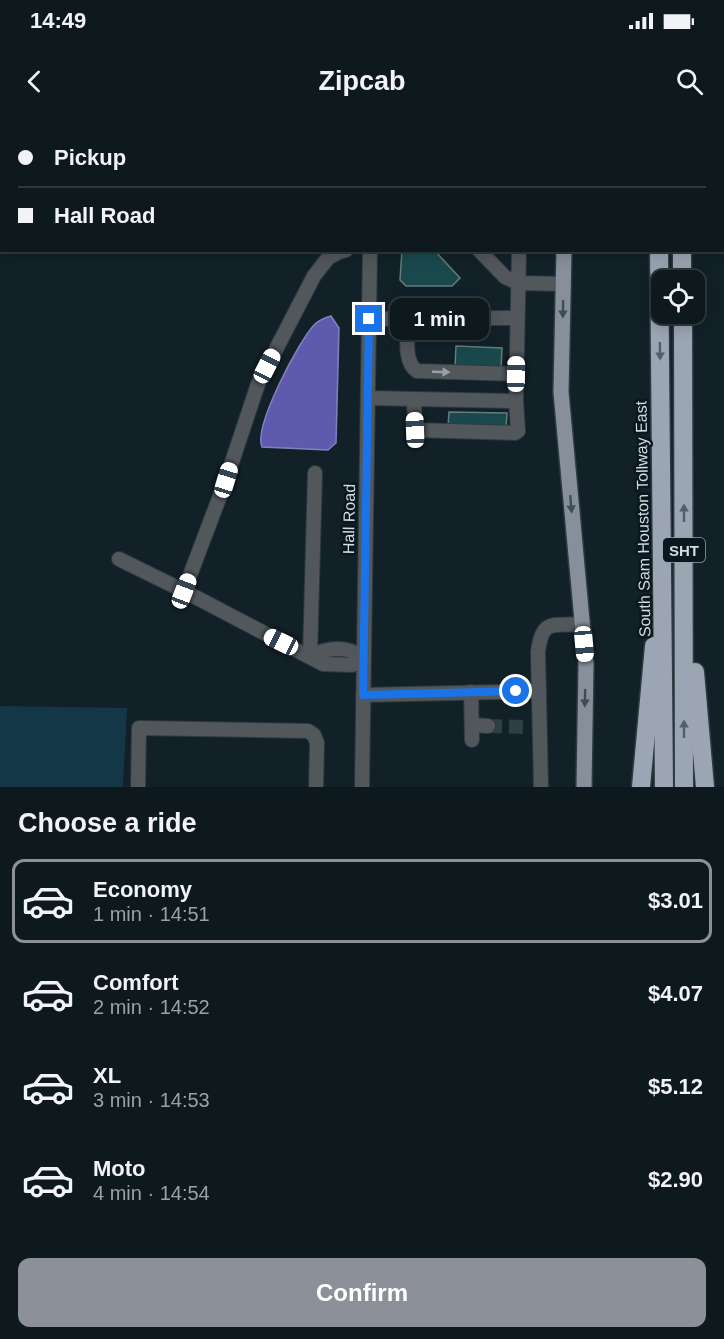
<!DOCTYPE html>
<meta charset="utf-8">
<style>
:root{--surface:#0e191e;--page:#172227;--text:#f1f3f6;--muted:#9ba0a4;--line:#2e383c;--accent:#8c9099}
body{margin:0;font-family:Helvetica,sans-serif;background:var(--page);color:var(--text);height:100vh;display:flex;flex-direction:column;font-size:22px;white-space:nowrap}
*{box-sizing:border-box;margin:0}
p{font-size:20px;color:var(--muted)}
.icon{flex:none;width:33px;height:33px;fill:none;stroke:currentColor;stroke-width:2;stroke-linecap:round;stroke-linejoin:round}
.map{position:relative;height:667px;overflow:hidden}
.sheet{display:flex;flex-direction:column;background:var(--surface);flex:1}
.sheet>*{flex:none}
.top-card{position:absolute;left:0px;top:0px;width:724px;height:132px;box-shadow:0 3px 15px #0003,0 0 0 2px var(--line);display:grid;align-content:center;height:132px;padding:0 18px;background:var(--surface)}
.fabs{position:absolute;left:651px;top:150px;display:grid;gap:12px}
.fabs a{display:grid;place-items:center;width:54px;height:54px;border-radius:12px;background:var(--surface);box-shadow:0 3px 15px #0003,0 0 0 2px var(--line);font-size:30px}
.end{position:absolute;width:27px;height:27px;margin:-14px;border:8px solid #1a73e8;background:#fff;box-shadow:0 0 0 3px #fff}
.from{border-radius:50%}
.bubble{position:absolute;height:42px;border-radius:12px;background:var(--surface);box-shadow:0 3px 15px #0003,0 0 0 2px var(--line);font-size:20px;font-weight:700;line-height:42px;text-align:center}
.car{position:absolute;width:18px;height:36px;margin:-18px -9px;border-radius:8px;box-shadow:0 0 4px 2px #0007;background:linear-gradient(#fff 24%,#345 0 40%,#fff 0 76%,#345 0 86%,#fff 0)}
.top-card b{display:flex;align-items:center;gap:21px;height:57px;font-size:22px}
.top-card b+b{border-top:2px solid var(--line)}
.top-card i{width:15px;height:15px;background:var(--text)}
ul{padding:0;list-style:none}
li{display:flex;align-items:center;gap:18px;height:84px;margin:0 12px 9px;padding:0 6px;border:3px solid transparent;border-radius:12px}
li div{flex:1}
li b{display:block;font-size:22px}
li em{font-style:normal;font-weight:700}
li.current{border-color:var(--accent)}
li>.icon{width:54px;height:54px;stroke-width:1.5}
h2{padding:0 18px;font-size:27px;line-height:72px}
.button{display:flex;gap:12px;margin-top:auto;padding:12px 18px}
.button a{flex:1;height:69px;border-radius:12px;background:var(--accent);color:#fff;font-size:24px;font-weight:700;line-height:69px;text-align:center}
.status{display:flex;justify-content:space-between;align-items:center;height:42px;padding:0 30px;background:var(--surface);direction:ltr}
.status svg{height:16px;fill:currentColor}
header{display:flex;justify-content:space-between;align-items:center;height:78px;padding:0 18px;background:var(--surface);font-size:27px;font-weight:700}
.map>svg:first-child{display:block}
.green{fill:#133747}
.water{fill:#5e5bae;stroke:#8182bd;stroke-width:1.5}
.building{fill:#19494d;stroke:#667b7d;stroke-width:1.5}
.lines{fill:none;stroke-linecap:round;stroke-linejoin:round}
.minor-tunnel{stroke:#2f3d44;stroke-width:14;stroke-dasharray:14 7;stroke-linecap:butt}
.minor-casing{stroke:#2d3b42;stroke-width:16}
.major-casing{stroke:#2d3b42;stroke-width:18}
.highway-casing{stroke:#2d3b42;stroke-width:21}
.path{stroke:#6d797f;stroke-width:2;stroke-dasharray:1.5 4.5;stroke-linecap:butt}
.minor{stroke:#52575c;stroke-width:14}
.major{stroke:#868f9b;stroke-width:15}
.highway{stroke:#9ba5b4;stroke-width:18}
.oneway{fill:#414d56}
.oneway2{fill:#525e69}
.oneway3{fill:#99a0a5}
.route{stroke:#1a73e8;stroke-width:8}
.labels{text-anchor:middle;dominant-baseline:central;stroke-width:5;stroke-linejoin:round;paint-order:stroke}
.shield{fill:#09171e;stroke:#96a1a6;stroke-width:1.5}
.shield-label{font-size:15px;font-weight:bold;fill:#d3dce1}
.street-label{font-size:16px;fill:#d3dce1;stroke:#09171e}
</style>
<div class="status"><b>14:49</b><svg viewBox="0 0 49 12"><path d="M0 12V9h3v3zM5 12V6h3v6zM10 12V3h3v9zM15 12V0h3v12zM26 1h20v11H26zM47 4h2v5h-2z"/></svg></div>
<header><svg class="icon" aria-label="back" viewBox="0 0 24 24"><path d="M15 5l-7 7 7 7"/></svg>Zipcab<svg class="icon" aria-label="search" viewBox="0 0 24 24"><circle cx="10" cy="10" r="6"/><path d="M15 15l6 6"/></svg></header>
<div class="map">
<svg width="724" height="667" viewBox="0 0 724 667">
<rect width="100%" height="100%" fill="#122128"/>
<path class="green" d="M0,586L127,588L123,667H0Z"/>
<path class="water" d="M331,196L339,208L336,323L328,330L262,327C253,307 299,221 314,205C319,200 324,198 331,196Z"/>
<g class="building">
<path d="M402,130H434L460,158L452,166H406L400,160Z"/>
<path d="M456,226L502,228L501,249L455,247Z"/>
<path d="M449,292L507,293L506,309L448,307Z"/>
</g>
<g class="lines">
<path class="minor-tunnel" d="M488,606L524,607"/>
<g class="minor-casing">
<g id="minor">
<path d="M285,0L286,2"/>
<path d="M232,2V0"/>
<path d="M371,2V0"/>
<path d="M431,2V0"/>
<path d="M479,130L505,157L518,163L564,164"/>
<path d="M369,199L517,198"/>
<path d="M408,199C408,215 403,242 417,251L516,254"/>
<path d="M368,278L516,281"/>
<path d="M414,279L415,310L515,313L518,311L516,281L519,130"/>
<path d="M119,439L184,471L323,544L352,545L364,538C347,525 329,527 310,536"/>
<path d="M184,471L226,360L258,264L314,156L328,138L339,132L346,130"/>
<path d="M310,536L315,353"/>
<path d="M471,572L472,620"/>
<path d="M363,575L539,571"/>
<path d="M472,605L488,606"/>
<path d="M138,667L139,608L308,611L314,615L317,623L316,667"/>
<path d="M362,667L370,130"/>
<path d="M541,667L538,532C542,498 553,506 582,504"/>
</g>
</g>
<g class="major-casing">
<g id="major">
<path d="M576,2L579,0"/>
<path d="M564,130L561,272L586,544L584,667"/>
</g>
</g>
<g class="highway-casing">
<g id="highway">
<path d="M659,2V0"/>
<path d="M683,2V0"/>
<path d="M659,130L664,667"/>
<path d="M682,130V160"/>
<path d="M683,194L684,667"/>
<path d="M695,552L705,667"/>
<path d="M641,667L654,526"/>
</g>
</g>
<path class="path" d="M529,2V0"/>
<use href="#minor" class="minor"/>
<use href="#major" class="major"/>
<use href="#highway" class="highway"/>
</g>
<defs><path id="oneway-solid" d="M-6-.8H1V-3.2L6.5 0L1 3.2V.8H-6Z" transform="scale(1.5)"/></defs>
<g class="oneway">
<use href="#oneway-solid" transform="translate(563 189) rotate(91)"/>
<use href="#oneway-solid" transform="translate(571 384) rotate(85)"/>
<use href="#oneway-solid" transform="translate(585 578) rotate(91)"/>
</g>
<g class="oneway2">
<use href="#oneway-solid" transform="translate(660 231) rotate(89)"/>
<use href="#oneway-solid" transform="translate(684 393) rotate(-90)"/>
<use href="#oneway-solid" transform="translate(684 609) rotate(-90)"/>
</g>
<use class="oneway3" href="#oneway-solid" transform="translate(441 252) rotate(2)"/>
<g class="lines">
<path class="route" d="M369,199L363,575L516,571"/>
</g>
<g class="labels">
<rect class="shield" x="663" y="418" width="42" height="24" rx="4.5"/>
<g class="shield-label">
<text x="684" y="430">SHT</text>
</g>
<g class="street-label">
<text transform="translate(349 399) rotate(-89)">Hall Road</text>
<text transform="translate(643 399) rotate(-91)">South Sam Houston Tollway East</text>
</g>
</g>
</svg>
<div class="fabs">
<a><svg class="icon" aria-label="locate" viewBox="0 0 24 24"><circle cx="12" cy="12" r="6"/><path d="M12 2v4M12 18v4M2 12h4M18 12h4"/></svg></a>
</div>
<i class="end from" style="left:516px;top:571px"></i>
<i class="end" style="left:369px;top:199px"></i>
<div class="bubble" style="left:390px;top:178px;width:99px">1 min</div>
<i class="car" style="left:267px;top:246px;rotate:27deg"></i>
<i class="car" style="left:516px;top:254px;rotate:1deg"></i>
<i class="car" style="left:415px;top:310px;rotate:358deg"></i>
<i class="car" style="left:226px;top:360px;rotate:17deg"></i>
<i class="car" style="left:184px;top:471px;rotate:21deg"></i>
<i class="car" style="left:281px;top:522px;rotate:296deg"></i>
<i class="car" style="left:584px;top:524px;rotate:175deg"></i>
<div class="top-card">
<b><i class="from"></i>Pickup</b>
<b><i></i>Hall Road</b>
</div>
</div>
<section class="sheet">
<h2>Choose a ride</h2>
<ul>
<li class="current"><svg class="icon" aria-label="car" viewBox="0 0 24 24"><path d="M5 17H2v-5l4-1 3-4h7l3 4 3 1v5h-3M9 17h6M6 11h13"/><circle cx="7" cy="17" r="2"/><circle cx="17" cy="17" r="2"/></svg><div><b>Economy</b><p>1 min · 14:51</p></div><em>$3.01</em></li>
<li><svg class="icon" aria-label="car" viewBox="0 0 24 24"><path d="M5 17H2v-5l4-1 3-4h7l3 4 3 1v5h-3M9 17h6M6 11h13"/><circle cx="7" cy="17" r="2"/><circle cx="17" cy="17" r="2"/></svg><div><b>Comfort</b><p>2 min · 14:52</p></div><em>$4.07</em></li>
<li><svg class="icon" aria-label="car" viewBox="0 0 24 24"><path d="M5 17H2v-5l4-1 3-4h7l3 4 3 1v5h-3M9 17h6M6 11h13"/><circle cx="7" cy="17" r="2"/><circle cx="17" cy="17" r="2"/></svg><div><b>XL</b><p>3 min · 14:53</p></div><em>$5.12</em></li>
<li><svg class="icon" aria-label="car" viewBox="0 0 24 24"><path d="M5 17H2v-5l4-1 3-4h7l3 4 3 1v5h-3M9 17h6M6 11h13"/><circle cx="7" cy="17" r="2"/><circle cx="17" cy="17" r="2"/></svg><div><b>Moto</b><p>4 min · 14:54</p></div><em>$2.90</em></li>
</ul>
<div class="button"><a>Confirm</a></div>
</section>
